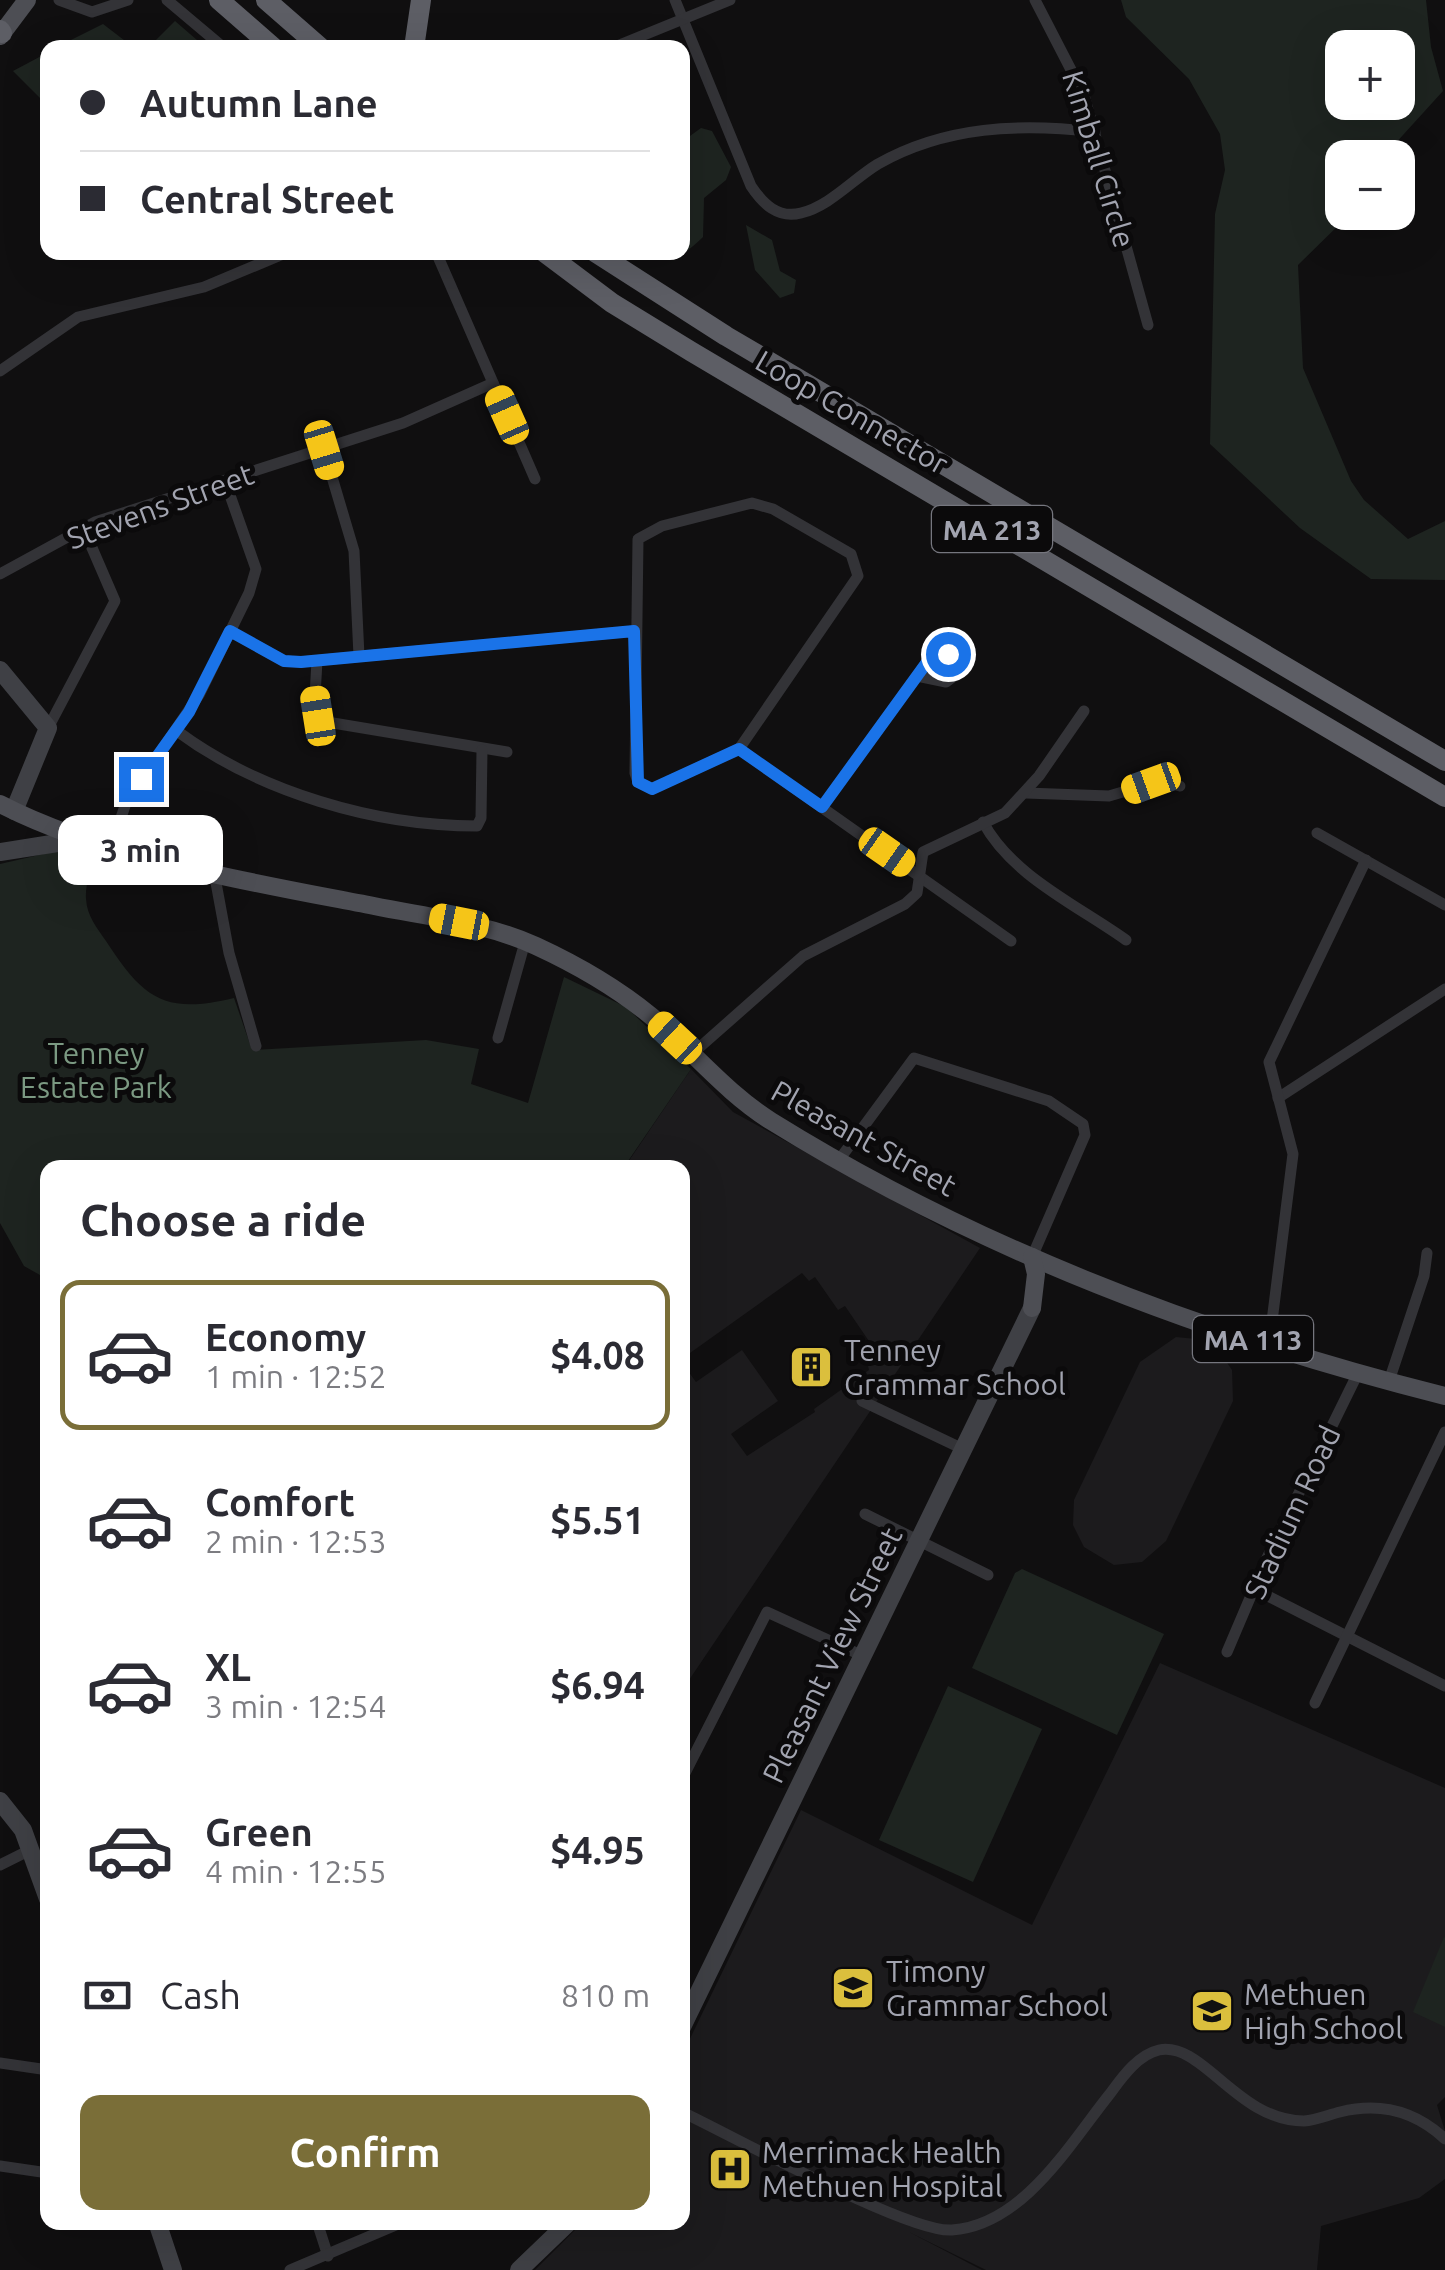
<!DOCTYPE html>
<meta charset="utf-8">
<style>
:root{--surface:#fff;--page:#f7f7f7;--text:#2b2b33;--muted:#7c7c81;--line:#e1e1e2;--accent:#7a6e38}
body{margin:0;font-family:Ubuntu,sans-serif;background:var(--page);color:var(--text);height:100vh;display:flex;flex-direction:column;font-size:38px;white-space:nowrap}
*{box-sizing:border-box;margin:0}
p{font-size:32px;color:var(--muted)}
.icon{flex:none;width:55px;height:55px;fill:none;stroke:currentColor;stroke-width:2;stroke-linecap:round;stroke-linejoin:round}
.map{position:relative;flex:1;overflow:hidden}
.details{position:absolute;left:40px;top:1160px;width:650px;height:1070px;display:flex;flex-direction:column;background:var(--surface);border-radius:20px;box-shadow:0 10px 40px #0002}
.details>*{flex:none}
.banner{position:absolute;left:40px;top:40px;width:650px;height:220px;border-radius:20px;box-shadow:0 10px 40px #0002;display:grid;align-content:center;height:220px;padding:0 40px;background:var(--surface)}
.tools{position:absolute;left:1325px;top:30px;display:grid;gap:20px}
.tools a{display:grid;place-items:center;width:90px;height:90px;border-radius:20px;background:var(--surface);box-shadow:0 10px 40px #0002;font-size:50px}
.end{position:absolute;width:45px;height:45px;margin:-22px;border:12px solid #1a73e8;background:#fff;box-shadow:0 0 0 5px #fff}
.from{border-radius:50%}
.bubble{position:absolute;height:70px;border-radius:20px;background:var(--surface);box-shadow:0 10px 40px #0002;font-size:32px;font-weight:700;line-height:70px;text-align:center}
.car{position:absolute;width:30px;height:60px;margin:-30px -15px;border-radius:12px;box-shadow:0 0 8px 2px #0007;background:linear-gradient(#f5c518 24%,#345 0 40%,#f5c518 0 76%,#345 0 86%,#f5c518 0)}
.banner b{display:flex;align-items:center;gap:35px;height:95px;font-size:38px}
.banner b+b{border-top:2px solid var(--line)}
.banner i{width:25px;height:25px;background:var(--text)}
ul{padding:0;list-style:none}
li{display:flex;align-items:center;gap:30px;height:150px;margin:0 20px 15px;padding:0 20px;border:5px solid transparent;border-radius:20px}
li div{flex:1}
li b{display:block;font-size:38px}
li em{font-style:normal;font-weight:700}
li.on{border-color:var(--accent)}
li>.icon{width:90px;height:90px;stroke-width:1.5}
h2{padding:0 40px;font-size:45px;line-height:120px}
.pay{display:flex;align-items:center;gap:25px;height:110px;padding:0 40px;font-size:38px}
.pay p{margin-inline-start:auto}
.action{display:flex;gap:20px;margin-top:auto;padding:20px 40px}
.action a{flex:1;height:115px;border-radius:20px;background:var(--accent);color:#fff;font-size:40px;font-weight:700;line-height:115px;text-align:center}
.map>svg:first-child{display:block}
.built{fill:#1c1b1d}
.green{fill:#1e2420;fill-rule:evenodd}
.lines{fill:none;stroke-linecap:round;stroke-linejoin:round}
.street{stroke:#333337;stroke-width:11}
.secondary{stroke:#3f4045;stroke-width:18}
.primary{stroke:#4d4e54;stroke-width:18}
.highway{stroke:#5d5e65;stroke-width:20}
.route{stroke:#1a73e8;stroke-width:12}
.labels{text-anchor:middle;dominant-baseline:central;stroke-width:10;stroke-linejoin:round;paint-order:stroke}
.shield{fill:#0b0a0b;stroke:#75767e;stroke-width:2.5}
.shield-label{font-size:28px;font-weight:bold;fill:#a2a4b0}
.street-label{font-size:30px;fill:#a2a4b0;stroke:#0b0a0b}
.park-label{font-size:30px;fill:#7b9982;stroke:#0b0a0b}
.poi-label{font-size:30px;fill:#a2a4b0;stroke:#0b0a0b;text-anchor:start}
</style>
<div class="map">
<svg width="1445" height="2270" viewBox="0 0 1445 2270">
<rect width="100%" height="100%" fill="#100f10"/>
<g class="built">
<path d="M691,1069L733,1112L980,1248L683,1689V1364L696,1382L742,1350L778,1401L731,1434L747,1456L815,1412L814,1409L869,1370L865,1353L873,1347L845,1306L838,1310L815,1277L809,1281L802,1273L683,1358L682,1168H624Z"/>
<path d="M1176,1337L1206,1340L1217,1348L1232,1370L1233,1401L1166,1541L1142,1562L1114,1565L1084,1547L1073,1525L1074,1500L1140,1362Z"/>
<path d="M1160,1663L1445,1788V2097L1437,2105L1445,2131V2179L1419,2198L1321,2226L1317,2270H986L909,2232L982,2270H535L582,2223L682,2222L683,2053L801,1810L1032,1925Z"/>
</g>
<g class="green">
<path d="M1121,0H1426L1431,47L1443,91L1383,157L1342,158V212L1351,213L1298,265L1303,368L1351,481L1364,500L1408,539L1445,521V580L1371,579L1300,528L1210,444L1215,214L1225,170L1220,134L1189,79L1126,17ZM1342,48H1398V102H1342Z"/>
<path d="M175,21L205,47H149Z"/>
<path d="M103,24L133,47H57Z"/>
<path d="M47,53V105L13,71Z"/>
<path d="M701,128L712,131L731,167L726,180L704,198L703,237C682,257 672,265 644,253L682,252L683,141Z"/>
<path d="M746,225L772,240L780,271L796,280L794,293L780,298L755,270Z"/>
<path d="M65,849L94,853C91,868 85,885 86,899C87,916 97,928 106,941C143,998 164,1015 234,998L252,1050L426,1040L479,1049L471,1084L528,1103L564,977L626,1007L691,1069L624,1167L48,1168L47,1279L24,1266L0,1223V864Z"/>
<path d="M1022,1569L1164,1634L1117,1735L972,1668L1015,1573Z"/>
<path d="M948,1686L1042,1729L973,1882L879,1840Z"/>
<path d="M1444,1937L1445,1938V2027L1413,2012Z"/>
</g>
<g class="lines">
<g class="street">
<path d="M59,0L92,12L128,0"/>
<path d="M167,0L224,48"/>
<path d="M675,0L751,186C763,204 778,219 801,213C830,206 853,179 878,164C945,126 1020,123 1095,132"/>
<path d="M1035,0L1084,95L1148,325"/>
<path d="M612,48L730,0"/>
<path d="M436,252L535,479"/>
<path d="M0,371L78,317L204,287L288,252"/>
<path d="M324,450L354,551L359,656"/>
<path d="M752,503L773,509L851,554L858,576L739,749L652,789L638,782L635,773L638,539L662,526Z"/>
<path d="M0,574L95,522L403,423L493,383"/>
<path d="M230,631L284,661L301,662L634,631"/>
<path d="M317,661L315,696L321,721L507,752"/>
<path d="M48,728L115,601L83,527"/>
<path d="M177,731C259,792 375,826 477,826L481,818L482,750"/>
<path d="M739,749L1011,941"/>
<path d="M1026,793L1109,796L1160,781L1180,786"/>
<path d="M822,807L930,658L943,653L955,661L954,676L946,682L917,676"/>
<path d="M983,822C1012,876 1077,905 1126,940"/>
<path d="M1317,833L1445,905"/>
<path d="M111,847L126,803L199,695L249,593L256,569L225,481"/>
<path d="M214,872L229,953L256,1046"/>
<path d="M498,1038L525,942"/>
<path d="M692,1054L803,956L905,904L917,893L923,852L1005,813L1039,776L1084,711"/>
<path d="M1278,1098L1445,989"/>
<path d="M839,1160L914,1058L1049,1101L1083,1124L1085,1135L1032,1257"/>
<path d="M1269,1345L1293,1154L1269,1062L1366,860"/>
<path d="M1389,1381L1424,1276L1427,1253"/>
<path d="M862,1401L963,1449"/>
<path d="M865,1514L988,1575"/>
<path d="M1256,1590L1445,1686"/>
<path d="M1227,1652L1267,1558L1358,1373"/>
<path d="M1315,1703L1445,1432"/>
<path d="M682,1779L767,1612L863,1656"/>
<path d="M0,1865L30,1850"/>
<path d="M0,2063L48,2070"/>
<path d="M682,2112C733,2136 908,2233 952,2230C1023,2225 1069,2145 1109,2095C1121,2079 1137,2055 1159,2050C1203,2041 1237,2121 1304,2121C1316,2120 1328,2115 1340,2112C1380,2102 1415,2111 1445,2139"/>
<path d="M0,2166L48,2173"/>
<path d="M317,2222L328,2256"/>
<path d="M290,2270L403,2222"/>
</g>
<g class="secondary">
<path d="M0,670L48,728L14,811"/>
<path d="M0,852L83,839"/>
<path d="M0,1801L23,1830L48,1899"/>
<path d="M682,2027L1032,1308"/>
<path d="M157,2222L173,2270"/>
<path d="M519,2270L569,2222"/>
</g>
<g class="primary">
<path d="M0,36L27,0"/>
<path d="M0,804C106,859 256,883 374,906C428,917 486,923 536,946C575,964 618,989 651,1016C692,1050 725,1092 771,1121C977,1249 1210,1337 1445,1396"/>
<path d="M1032,1308L1036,1274L1032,1257"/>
</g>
<g class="highway">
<path d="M219,0L274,48"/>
<path d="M266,0L321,48"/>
<path d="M0,30L2,33"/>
<path d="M414,48L421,0"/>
<path d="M544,252L612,303L692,352L1445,797"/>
<path d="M595,252L726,336L1445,761"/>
</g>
</g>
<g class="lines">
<path class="route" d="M141,779L189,712L230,631L284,661L301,662L634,631L638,782L652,789L739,749L822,807L930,658L948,654"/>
</g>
<defs>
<g id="building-square" transform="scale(2.25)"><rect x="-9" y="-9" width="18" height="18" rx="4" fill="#dbbf3d" stroke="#0b0a0b"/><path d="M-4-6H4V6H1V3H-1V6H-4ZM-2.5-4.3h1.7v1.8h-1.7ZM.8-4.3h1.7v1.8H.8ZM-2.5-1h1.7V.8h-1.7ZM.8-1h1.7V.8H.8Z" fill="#111"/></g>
<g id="school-square" transform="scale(2.25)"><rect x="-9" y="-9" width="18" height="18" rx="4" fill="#dbbf3d" stroke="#0b0a0b"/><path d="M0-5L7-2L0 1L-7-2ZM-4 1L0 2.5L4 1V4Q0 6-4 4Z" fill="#111"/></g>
<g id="hospital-square" transform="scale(2.25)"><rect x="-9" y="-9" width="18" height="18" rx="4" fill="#dbbf3d" stroke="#0b0a0b"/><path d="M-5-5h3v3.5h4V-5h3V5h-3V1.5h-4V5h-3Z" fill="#111"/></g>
</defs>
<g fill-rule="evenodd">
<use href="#building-square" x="811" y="1367"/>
<use href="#school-square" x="853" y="1988"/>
<use href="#school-square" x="1212" y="2011"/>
<use href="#hospital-square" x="730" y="2169"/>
</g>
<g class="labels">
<g class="shield">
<rect x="932" y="506" width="120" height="46" rx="8"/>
<rect x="1193" y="1316" width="120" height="46" rx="8"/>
</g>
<g class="shield-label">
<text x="992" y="529">MA 213</text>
<text x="1253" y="1339">MA 113</text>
</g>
<g class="street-label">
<text transform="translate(1099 159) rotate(73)">Kimball Circle</text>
<text transform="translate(852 412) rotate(30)">Loop Connector</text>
<text transform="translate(160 506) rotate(-20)">Stevens Street</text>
<text transform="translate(864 1138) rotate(29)">Pleasant Street</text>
<text transform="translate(1292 1512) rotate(-65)">Stadium Road</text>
<text transform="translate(832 1655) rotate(-64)">Pleasant View Street</text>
</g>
<g class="park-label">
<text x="96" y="1053">Tenney<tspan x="96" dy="34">Estate Park</tspan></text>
</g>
<g class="poi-label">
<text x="844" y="1350">Tenney<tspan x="844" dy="34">Grammar School</tspan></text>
<text x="886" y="1971">Timony<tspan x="886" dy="34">Grammar School</tspan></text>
<text x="1244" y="1994">Methuen<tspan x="1244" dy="34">High School</tspan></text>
<text x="762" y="2152">Merrimack Health<tspan x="762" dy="34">Methuen Hospital</tspan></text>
</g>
</g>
</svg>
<div class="tools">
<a>+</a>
<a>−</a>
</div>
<i class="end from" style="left:948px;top:654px"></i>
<i class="end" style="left:141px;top:779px"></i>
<div class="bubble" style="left:58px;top:815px;width:165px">3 min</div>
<i class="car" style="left:507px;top:415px;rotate:336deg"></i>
<i class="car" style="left:324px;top:450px;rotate:163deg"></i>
<i class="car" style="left:318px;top:716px;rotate:351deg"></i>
<i class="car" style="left:1151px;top:783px;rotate:250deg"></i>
<i class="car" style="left:887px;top:852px;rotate:125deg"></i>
<i class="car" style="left:459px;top:922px;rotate:281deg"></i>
<i class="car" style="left:675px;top:1038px;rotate:313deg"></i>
<div class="banner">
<b><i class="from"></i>Autumn Lane</b>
<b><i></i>Central Street</b>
</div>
<section class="details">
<h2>Choose a ride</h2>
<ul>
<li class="on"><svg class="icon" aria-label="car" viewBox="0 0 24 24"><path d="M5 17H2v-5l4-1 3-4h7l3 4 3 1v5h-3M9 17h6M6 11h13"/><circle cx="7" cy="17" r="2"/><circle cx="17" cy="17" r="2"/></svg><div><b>Economy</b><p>1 min · 12:52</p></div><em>$4.08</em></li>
<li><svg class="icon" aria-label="car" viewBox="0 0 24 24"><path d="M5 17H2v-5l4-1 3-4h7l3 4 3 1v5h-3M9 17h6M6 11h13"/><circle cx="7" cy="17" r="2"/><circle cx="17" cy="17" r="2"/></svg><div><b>Comfort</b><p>2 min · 12:53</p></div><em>$5.51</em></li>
<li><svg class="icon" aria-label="car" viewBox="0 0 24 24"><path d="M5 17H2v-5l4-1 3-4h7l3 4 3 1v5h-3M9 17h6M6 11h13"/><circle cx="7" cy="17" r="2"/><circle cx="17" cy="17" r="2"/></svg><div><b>XL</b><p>3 min · 12:54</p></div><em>$6.94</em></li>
<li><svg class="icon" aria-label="car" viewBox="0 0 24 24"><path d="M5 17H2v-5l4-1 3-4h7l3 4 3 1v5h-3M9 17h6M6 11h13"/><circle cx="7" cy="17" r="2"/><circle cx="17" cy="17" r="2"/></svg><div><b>Green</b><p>4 min · 12:55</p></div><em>$4.95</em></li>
</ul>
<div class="pay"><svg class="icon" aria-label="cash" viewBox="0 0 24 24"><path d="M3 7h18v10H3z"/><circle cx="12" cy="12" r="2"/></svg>Cash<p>810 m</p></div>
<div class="action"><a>Confirm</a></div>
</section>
</div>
